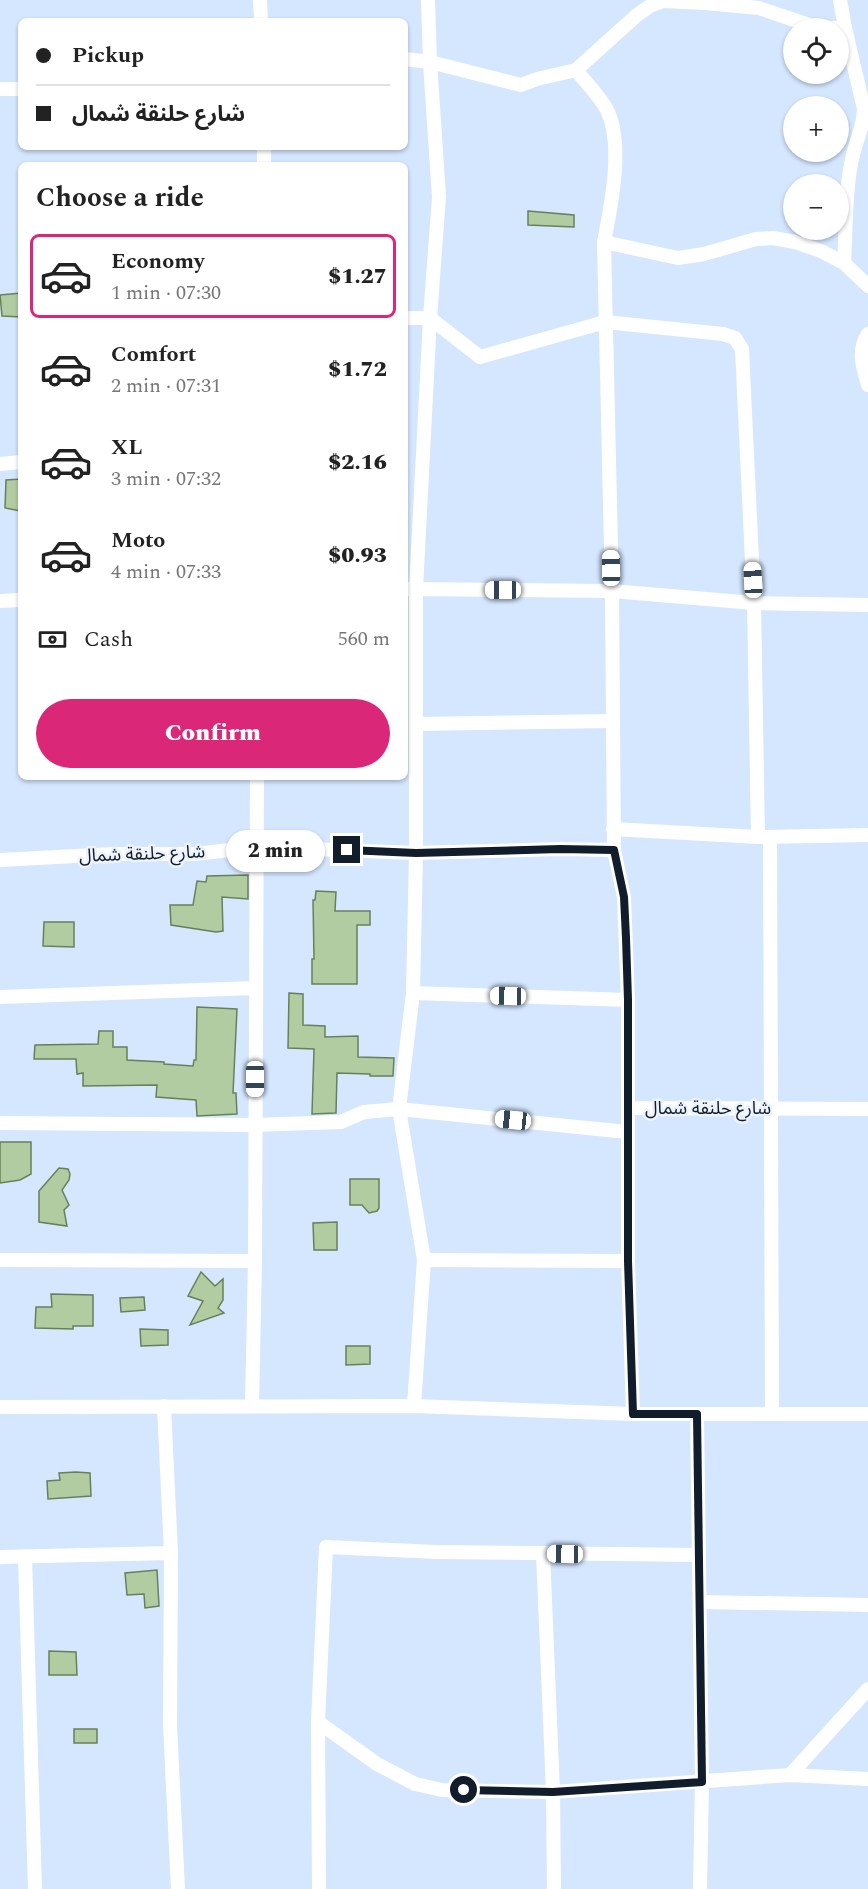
<!DOCTYPE html>
<meta charset="utf-8">
<style>
:root{--surface:#fff;--page:#f2f2f2;--text:#222;--muted:#767676;--line:#e0e0e0;--accent:#db2777}
body{margin:0;font-family:Spectral,"Noto Sans Arabic",serif;background:var(--page);color:var(--text);height:100vh;display:flex;flex-direction:column;font-size:22px;white-space:nowrap}
*{box-sizing:border-box;margin:0}
p{font-size:20px;color:var(--muted)}
.icon{flex:none;width:33px;height:33px;fill:none;stroke:currentColor;stroke-width:2;stroke-linecap:round;stroke-linejoin:round}
.map{position:relative;flex:1;overflow:hidden}
.drawer{position:absolute;left:18px;top:162px;width:390px;height:618px;display:flex;flex-direction:column;background:var(--surface);border-radius:9px;box-shadow:0 2px 4px #0004}
.drawer>*{flex:none}
.hud{position:absolute;left:18px;top:18px;width:390px;height:132px;border-radius:9px;box-shadow:0 2px 4px #0004;display:grid;align-content:center;height:132px;padding:0 18px;background:var(--surface)}
.fabs{position:absolute;left:783px;top:18px;display:grid;gap:12px}
.fabs a{display:grid;place-items:center;width:66px;height:66px;border-radius:50%;background:var(--surface);box-shadow:0 2px 4px #0004;font-size:30px}
.end{position:absolute;width:27px;height:27px;margin:-14px;border:8px solid #121d2b;background:#fff;box-shadow:0 0 0 3px #fff}
.from{border-radius:50%}
.bubble{position:absolute;height:42px;border-radius:21px;background:var(--surface);box-shadow:0 2px 4px #0004;font-size:20px;font-weight:800;line-height:42px;text-align:center}
.car{position:absolute;width:18px;height:36px;margin:-18px -9px;border-radius:8px;box-shadow:0 0 4px 2px #0007;background:linear-gradient(#fff 24%,#345 0 40%,#fff 0 76%,#345 0 86%,#fff 0)}
.hud b{display:flex;align-items:center;gap:21px;height:57px;font-size:22px}
.hud b+b{border-top:2px solid var(--line)}
.hud i{width:15px;height:15px;background:var(--text)}
ul{padding:0;list-style:none}
li{display:flex;align-items:center;gap:18px;height:84px;margin:0 12px 9px;padding:0 6px;border:3px solid transparent;border-radius:9px}
li div{flex:1}
li b{display:block;font-size:22px}
li em{font-style:normal;font-weight:800}
li.current{border-color:var(--accent)}
li>.icon{width:54px;height:54px;stroke-width:1.5}
h2{padding:0 18px;font-size:27px;line-height:72px}
.pay{display:flex;align-items:center;gap:15px;height:66px;padding:0 18px;font-size:22px}
.pay p{margin-inline-start:auto}
.action{display:flex;gap:12px;margin-top:auto;padding:12px 18px}
.action a{flex:1;height:69px;border-radius:36px;background:var(--accent);color:#fff;font-size:24px;font-weight:800;line-height:69px;text-align:center}
.map>svg:first-child{display:block}
.building{fill:#b2cca2;stroke:#68805a;stroke-width:1.5}
.lines{fill:none;stroke-linecap:round;stroke-linejoin:round}
.minor{stroke:#fff;stroke-width:14}
.route{stroke:#121d2b;stroke-width:8}
.labels{text-anchor:middle;dominant-baseline:central;stroke-width:5;stroke-linejoin:round;paint-order:stroke}
.street-label{font-size:18px;fill:#121d2b;stroke:#edf3fb}
</style>
<div class="map">
<svg width="868" height="1889" viewBox="0 0 868 1889">
<rect width="100%" height="100%" fill="#d4e7ff"/>
<g class="building">
<path d="M528,211L574,215V227L528,225Z"/>
<path d="M21,293V317L2,316L0,295Z"/>
<path d="M21,479V511L5,508L6,480Z"/>
<path d="M248,875V899L222,897L223,931L216,932L171,925L170,905H193L197,881L206,882L207,876Z"/>
<path d="M316,891L336,892L335,911H370V925H357V984H312V959H314L313,900H315Z"/>
<path d="M44,922H74V947L43,946Z"/>
<path d="M289,993L303,994V1025L325,1026V1037L358,1036V1057L394,1058L393,1076H370V1074L337,1073L336,1113L312,1114L314,1049L288,1048Z"/>
<path d="M197,1007L237,1009L233,1093H236L237,1114L197,1116L196,1100L156,1097L157,1085L83,1086V1073L77,1074L76,1059H34L35,1045L98,1044L99,1031H113V1047H127V1060L164,1062V1064L193,1066L194,1060H196Z"/>
<path d="M0,1142H31V1174L20,1180L0,1183Z"/>
<path d="M59,1168L68,1169L70,1174L69,1180L62,1190L69,1205L64,1210L67,1226L39,1222V1191Z"/>
<path d="M350,1179H379V1208L377,1211L369,1213L362,1205H350Z"/>
<path d="M337,1222V1250H314L313,1223Z"/>
<path d="M201,1272L215,1286L223,1279V1300L218,1308L224,1313L190,1325L203,1301L188,1296Z"/>
<path d="M51,1294L93,1295V1326H73V1329L35,1328L36,1307H52Z"/>
<path d="M144,1297L145,1310L121,1312L120,1298Z"/>
<path d="M140,1329L168,1330V1345L141,1346Z"/>
<path d="M346,1346H370V1364L346,1365Z"/>
<path d="M76,1472L90,1473L91,1496L48,1499L47,1481L60,1480L59,1473Z"/>
<path d="M157,1570L159,1606L145,1608L144,1594L127,1595L125,1573Z"/>
<path d="M49,1651L76,1652L77,1675H49Z"/>
<rect x="74" y="1729" width="23" height="14"/>
</g>
<g class="lines">
<g class="minor">
<path d="M260,0L261,21"/>
<path d="M840,0L845,28L864,109C864,127 854,145 851,164C845,193 846,232 844,263"/>
<path d="M829,28H845"/>
<path d="M405,59L430,62L521,85L537,79L576,70L637,15L650,6L663,1L705,3L759,8L818,28"/>
<path d="M576,70C586,83 599,95 607,110C624,144 611,206 604,242L612,591L614,850"/>
<path d="M0,89H21"/>
<path d="M264,147V165"/>
<path d="M604,242L678,258L704,254L756,239L773,238L795,242L821,251L844,263L868,286"/>
<path d="M405,318H430L480,357L605,322L723,334L735,338L742,349L754,603L758,837"/>
<path d="M868,334C857,350 863,368 868,385"/>
<path d="M0,464L21,462"/>
<path d="M405,589L612,591L754,603L868,605"/>
<path d="M0,601L21,600"/>
<path d="M416,724L612,721"/>
<path d="M613,829L758,837L868,835"/>
<path d="M770,837L772,1414"/>
<path d="M0,860L113,854H195L256,847L416,853L560,849L614,850L624,897L628,1000V1108L868,1109"/>
<path d="M413,993L628,1000"/>
<path d="M0,997L255,988"/>
<path d="M628,1108V1261L633,1414"/>
<path d="M0,1123L254,1125L341,1122L364,1112L399,1109L627,1132"/>
<path d="M0,1260L255,1261"/>
<path d="M424,1260L628,1261"/>
<path d="M164,1406L171,1553L170,1725L178,1889"/>
<path d="M252,1406L255,1261L257,777"/>
<path d="M414,1406L424,1260L399,1109L413,993L416,853V589L430,318L439,197L430,62L428,0"/>
<path d="M0,1407L414,1406L633,1414H868"/>
<path d="M697,1414L702,1782L700,1889"/>
<path d="M543,1553L553,1792L554,1889"/>
<path d="M0,1557L171,1553"/>
<path d="M25,1557L35,1889"/>
<path d="M700,1602L868,1605"/>
<path d="M318,1722L377,1764L415,1784L442,1790L553,1792L790,1775L868,1779"/>
<path d="M790,1775L868,1689"/>
<path d="M319,1889L318,1722L326,1547L436,1552L699,1555"/>
</g>
</g>
<g class="lines">
<path class="route" d="M347,850L416,853L560,849L614,850L624,897L626,938L628,1000V1261L633,1414H697L702,1782L553,1792L464,1790"/>
</g>
<g class="labels">
<g class="street-label">
<text transform="translate(142 854) rotate(-2)">شارع حلنقة شمال</text>
<text x="708" y="1108">شارع حلنقة شمال</text>
</g>
</g>
</svg>
<div class="fabs">
<a><svg class="icon" aria-label="locate" viewBox="0 0 24 24"><circle cx="12" cy="12" r="6"/><path d="M12 2v4M12 18v4M2 12h4M18 12h4"/></svg></a>
<a>+</a>
<a>−</a>
</div>
<i class="end from" style="left:464px;top:1790px"></i>
<i class="end" style="left:347px;top:850px"></i>
<div class="bubble" style="left:226px;top:830px;width:99px">2 min</div>
<i class="car" style="left:611px;top:568px;rotate:359deg"></i>
<i class="car" style="left:753px;top:580px;rotate:357deg"></i>
<i class="car" style="left:503px;top:590px;rotate:270deg"></i>
<i class="car" style="left:508px;top:996px;rotate:271deg"></i>
<i class="car" style="left:255px;top:1079px;rotate:180deg"></i>
<i class="car" style="left:513px;top:1120px;rotate:276deg"></i>
<i class="car" style="left:565px;top:1554px;rotate:271deg"></i>
<div class="hud">
<b><i class="from"></i>Pickup</b>
<b><i></i>شارع حلنقة شمال</b>
</div>
<section class="drawer">
<h2>Choose a ride</h2>
<ul>
<li class="current"><svg class="icon" aria-label="car" viewBox="0 0 24 24"><path d="M5 17H2v-5l4-1 3-4h7l3 4 3 1v5h-3M9 17h6M6 11h13"/><circle cx="7" cy="17" r="2"/><circle cx="17" cy="17" r="2"/></svg><div><b>Economy</b><p>1 min · 07:30</p></div><em>$1.27</em></li>
<li><svg class="icon" aria-label="car" viewBox="0 0 24 24"><path d="M5 17H2v-5l4-1 3-4h7l3 4 3 1v5h-3M9 17h6M6 11h13"/><circle cx="7" cy="17" r="2"/><circle cx="17" cy="17" r="2"/></svg><div><b>Comfort</b><p>2 min · 07:31</p></div><em>$1.72</em></li>
<li><svg class="icon" aria-label="car" viewBox="0 0 24 24"><path d="M5 17H2v-5l4-1 3-4h7l3 4 3 1v5h-3M9 17h6M6 11h13"/><circle cx="7" cy="17" r="2"/><circle cx="17" cy="17" r="2"/></svg><div><b>XL</b><p>3 min · 07:32</p></div><em>$2.16</em></li>
<li><svg class="icon" aria-label="car" viewBox="0 0 24 24"><path d="M5 17H2v-5l4-1 3-4h7l3 4 3 1v5h-3M9 17h6M6 11h13"/><circle cx="7" cy="17" r="2"/><circle cx="17" cy="17" r="2"/></svg><div><b>Moto</b><p>4 min · 07:33</p></div><em>$0.93</em></li>
</ul>
<div class="pay"><svg class="icon" aria-label="cash" viewBox="0 0 24 24"><path d="M3 7h18v10H3z"/><circle cx="12" cy="12" r="2"/></svg>Cash<p>560 m</p></div>
<div class="action"><a>Confirm</a></div>
</section>
</div>
